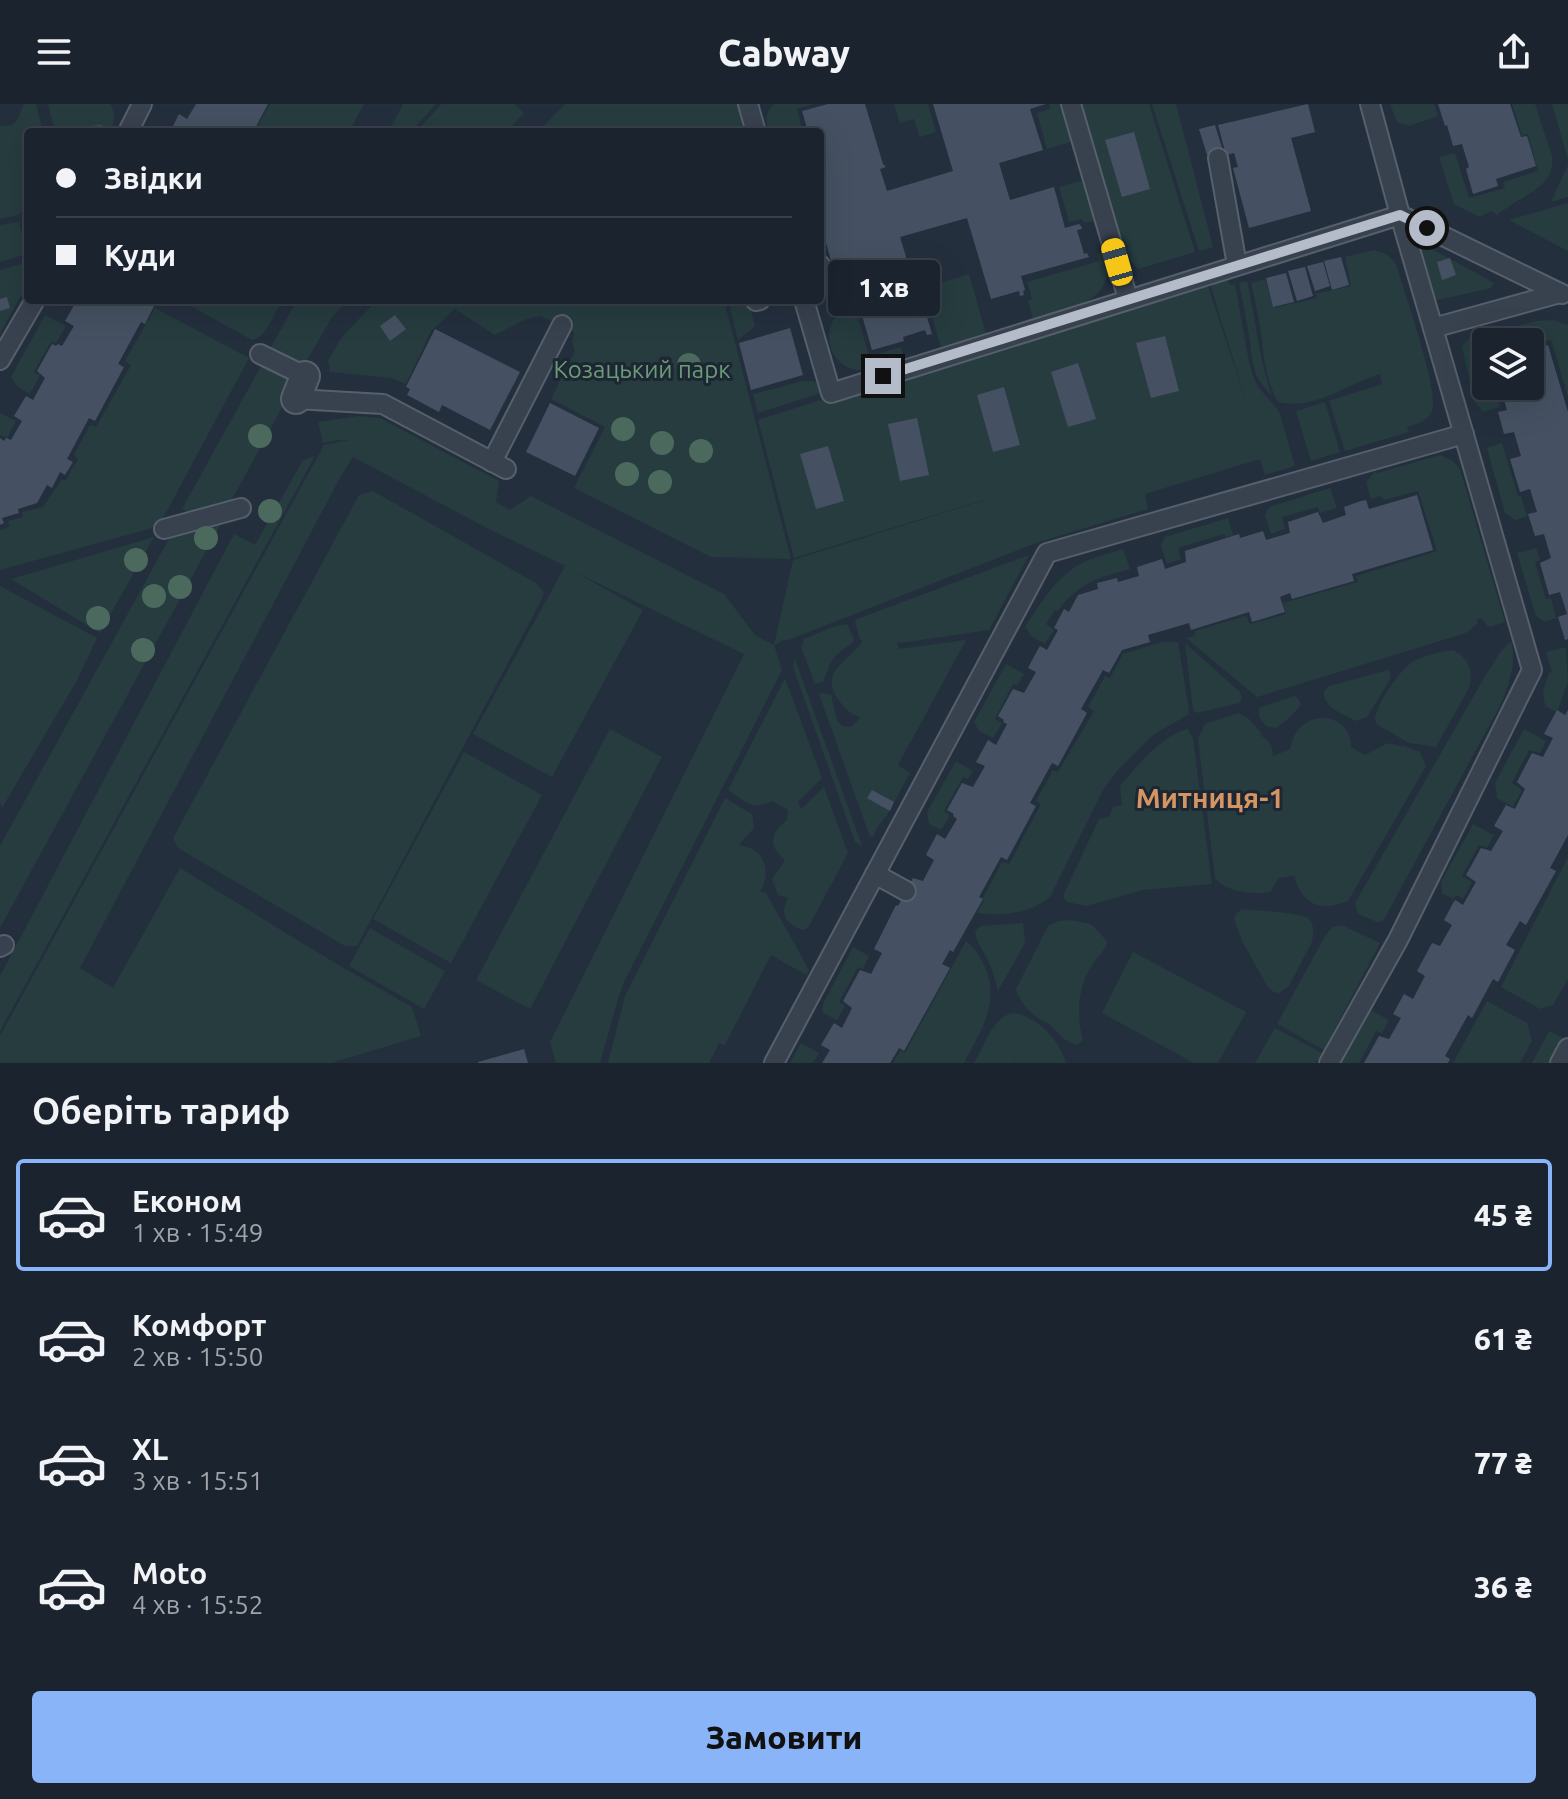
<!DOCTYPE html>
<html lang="uk">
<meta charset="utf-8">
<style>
:root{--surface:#1b232e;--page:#242b36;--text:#f1f3f6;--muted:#a0a4aa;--line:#39404a;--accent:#8ab4f8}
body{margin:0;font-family:Ubuntu,sans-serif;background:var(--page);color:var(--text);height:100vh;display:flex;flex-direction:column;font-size:30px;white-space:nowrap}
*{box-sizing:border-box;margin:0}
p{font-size:26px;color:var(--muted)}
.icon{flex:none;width:44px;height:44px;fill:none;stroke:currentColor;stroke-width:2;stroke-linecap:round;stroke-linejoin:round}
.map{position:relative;height:959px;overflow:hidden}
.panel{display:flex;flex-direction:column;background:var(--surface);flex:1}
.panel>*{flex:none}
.top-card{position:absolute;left:24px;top:24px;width:800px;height:176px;border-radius:8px;box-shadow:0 8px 32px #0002,0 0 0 2px var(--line);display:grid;align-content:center;height:176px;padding:0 32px;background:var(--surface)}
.tools{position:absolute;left:1472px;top:224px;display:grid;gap:16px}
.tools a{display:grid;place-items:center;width:72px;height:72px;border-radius:8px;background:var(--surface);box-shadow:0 8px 32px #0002,0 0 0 2px var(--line);font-size:40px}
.end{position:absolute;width:36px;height:36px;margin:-18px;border:10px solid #b4bcc9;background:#111;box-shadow:0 0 0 4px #111}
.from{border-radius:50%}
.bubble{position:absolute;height:56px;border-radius:8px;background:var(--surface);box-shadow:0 8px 32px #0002,0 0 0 2px var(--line);font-size:26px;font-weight:800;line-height:56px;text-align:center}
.car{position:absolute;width:24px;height:48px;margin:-24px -12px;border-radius:10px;box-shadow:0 0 6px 2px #0007;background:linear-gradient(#f5c518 24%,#345 0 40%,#f5c518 0 76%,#345 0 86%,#f5c518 0)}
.top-card b{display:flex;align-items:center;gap:28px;height:76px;font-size:30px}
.top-card b+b{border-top:2px solid var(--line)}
.top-card i{width:20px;height:20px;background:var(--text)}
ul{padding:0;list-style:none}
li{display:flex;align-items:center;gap:24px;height:112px;margin:0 16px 12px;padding:0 16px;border:4px solid transparent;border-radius:8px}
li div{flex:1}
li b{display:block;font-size:30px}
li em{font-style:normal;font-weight:800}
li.on{border-color:var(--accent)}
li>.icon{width:72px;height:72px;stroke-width:1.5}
h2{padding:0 32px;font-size:36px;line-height:96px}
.cta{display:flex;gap:16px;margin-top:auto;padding:16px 32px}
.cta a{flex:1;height:92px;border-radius:8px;background:var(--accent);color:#111;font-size:32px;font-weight:800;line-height:92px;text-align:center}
header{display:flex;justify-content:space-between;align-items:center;height:104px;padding:0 32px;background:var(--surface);font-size:36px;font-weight:800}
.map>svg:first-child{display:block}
.green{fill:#263c3f}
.building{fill:#455162}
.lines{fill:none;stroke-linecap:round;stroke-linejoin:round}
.service-casing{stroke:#565f6c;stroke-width:22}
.pedestrian-casing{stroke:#565f6c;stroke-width:32}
.service{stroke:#38414e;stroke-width:18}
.pedestrian{stroke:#38414e;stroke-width:28}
.tree{fill:#4b6a5d}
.route{stroke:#b4bcc9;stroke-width:10}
.labels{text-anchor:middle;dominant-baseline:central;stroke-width:6;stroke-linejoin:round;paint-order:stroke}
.park-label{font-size:24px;fill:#6b9a76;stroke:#1d2633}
.quarter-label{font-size:28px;font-weight:bold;fill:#d59563;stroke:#1d2633}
</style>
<header><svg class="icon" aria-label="menu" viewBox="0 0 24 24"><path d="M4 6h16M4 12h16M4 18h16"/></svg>Cabway<svg class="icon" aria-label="share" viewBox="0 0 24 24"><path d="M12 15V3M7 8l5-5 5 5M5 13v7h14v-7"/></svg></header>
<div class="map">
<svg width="1568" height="959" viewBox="0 0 1568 959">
<rect width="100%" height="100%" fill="#242f3e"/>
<g class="green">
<path d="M24,0H36L43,28H28V99L19,111L0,115V22C19,22 17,15 24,0Z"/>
<path d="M48,0H110C116,9 115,19 110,28H55Z"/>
<path d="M270,0H364L349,28H254Z"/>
<path d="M403,0H436L411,28H388Z"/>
<path d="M441,0H514L524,9L506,28H416Z"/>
<path d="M565,0H742L749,28H538Z"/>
<path d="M775,0H814L797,5L803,28H770C764,18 765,8 775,0Z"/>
<path d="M894,0H928L936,28L920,33L914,15L900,19Z"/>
<path d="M1049,0H1063L1074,37L1047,45L1037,9L1050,5Z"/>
<path d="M1082,0H1149L1195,148L1138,165L1128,155L1124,146Z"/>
<path d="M1152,0H1176L1213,143L1199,147Z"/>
<path d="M1390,0H1434L1438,12L1409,22L1397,18Z"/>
<path d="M1512,0H1535L1552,52C1555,76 1536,86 1519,96C1511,100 1504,106 1497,111L1492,107L1479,113L1454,100L1439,53L1455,49L1469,94L1505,84L1503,78L1538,67L1528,30L1522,32Z"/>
<path d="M1552,0H1568V56L1567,52Z"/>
<path d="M1568,61V93L1551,98Z"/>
<path d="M1085,76L1097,116L1084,119L1082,115L1069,118L1059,83Z"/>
<path d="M1568,99V147L1509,116Z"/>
<path d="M19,118L27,150L0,158V121Z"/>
<path d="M1423,140L1494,179L1491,184L1438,196L1430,190L1418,147Z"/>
<path d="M1374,146C1385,149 1392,152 1397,163C1404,188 1440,288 1432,307C1428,317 1417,320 1407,323L1409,328L1345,347L1329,297L1382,280L1380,270C1347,280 1313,307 1278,298C1267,278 1264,258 1262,236C1260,217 1255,198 1251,179L1265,175L1274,204L1317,194L1316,190L1351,182L1345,153Z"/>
<path d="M1106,147C1119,199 1070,204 1033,215L1028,196L1032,195L1027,178L1099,157L1097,150Z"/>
<path d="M28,158V178L0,230V166Z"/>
<path d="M969,170L986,230L941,244L924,184Z"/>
<path d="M1226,171L1230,181L1235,180L1249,258L1254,275L1258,283L1279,307L1295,362L1265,371L1260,355L1145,390L1148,405L1036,439L788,536H784L774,541L782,566L624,878L617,898L600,959H556L550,938L744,550L575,468L643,506L552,673L473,630L565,462L485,423L353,353L341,372L80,864L113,884L180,764L330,856L412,903L421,932L331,959H0V932L324,341L349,336H339L323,339L318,318L358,312L380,314L499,377L496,398L510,406L531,392L724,490L755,531L774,541L793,456L1039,379L794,454L758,316L827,294L829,299L1207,179L1247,300L1209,177Z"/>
<path d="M1247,177C1256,216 1259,256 1272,293L1257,273L1253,261L1248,225L1239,179Z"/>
<path d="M180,196H282C274,210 267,233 252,236Z"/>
<path d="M297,196H348L333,212L302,264L270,245Z"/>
<path d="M377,196H724L791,455L711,453L574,384L605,323L551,295L575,247L572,239L574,228L540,212L526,215L495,231L455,205L431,227L406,280L391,274L330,268L328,257L342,233Z"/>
<path d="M728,196H748L755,222L738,236Z"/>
<path d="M155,204L249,254L162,416L156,423L0,466V426L9,423L8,417L23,413L22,408L43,403L62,375L65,377L78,355L74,351L90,321L96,323L131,261L125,257Z"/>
<path d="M857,209L869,252L901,243L904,256C892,259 880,265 867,266C838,270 820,239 834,215Z"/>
<path d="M45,211L66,222L56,239L51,237L34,268L40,271L30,290L17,282L11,273Z"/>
<path d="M1553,216L1568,221V293L1551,236L1530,241V238H1486V282H1494L1500,303L1483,308L1474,297L1462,242L1469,235L1536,217Z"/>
<path d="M262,260L295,280L231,397L191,410L182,405Z"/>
<path d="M803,277H813L820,280L824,288L758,309L753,290Z"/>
<path d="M1325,298L1340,348L1311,357L1296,307Z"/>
<path d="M0,309L16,317L7,334L0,331Z"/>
<path d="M1502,339L1518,392H1521L1527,412L1515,416L1505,409L1487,344Z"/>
<path d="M1440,351L1453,357L1460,365L1505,518L1491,523L1487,522L1482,514L1477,515V520L1466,529L1257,593L1186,534L1195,532V527L1246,512L1250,520L1286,510L1283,499L1358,478L1356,472L1437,447L1418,387L1384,396L1380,392L1371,395L1366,378L1375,367L1377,369Z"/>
<path d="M315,352L0,927V872L234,430L255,441L303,356Z"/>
<path d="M1330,384L1337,404L1320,409L1318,403L1282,413L1285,425L1271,430L1265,411L1269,403Z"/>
<path d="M373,387L536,479L544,488L541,497L357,842H345L178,744L173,734L359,391Z"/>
<path d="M1228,414L1233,431L1226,433L1224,430L1178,444L1181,455L1167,460L1161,442L1165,433Z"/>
<path d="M223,416L0,824V742L170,433L179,427Z"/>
<path d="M154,433L100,529L11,475Z"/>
<path d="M1536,444L1540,456L1535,458L1546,495L1551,494L1556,514L1545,518L1536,512L1517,449Z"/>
<path d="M1123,445L1130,465C1098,474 1078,479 1058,507L1055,506L1046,520L1054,526L1045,540L1031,532L1025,523C1042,497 1058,470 1086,457C1098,452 1111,449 1123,445Z"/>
<path d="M1029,451L989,526L900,539L897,538L899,545L966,536L898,661L910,669L887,711L876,725L874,732L870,733L819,590L824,589L831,591L837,616L842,622L851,623L861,613C852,611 846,606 840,598C817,568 848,558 863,537L860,536L855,517L857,515Z"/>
<path d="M0,482L97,534L77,576L2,704L0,699Z"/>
<path d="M847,520L854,535L853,538L836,551L831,558L823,578L815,580L801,543L804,535L833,523Z"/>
<path d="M1511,537C1517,560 1509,579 1501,600L1383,817L1377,818L1358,810L1355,799L1484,574L1501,547Z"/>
<path d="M1161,538H1178L1189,606L1188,611L1154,630L1117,667L1103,686L1050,793C1031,809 1001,813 977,809L984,796L983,794L1002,758L1009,760L1041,700L1036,697L1053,666L1058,668L1094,607L1088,603L1105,572L1110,574L1123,550Z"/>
<path d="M1185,539L1240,588L1242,594L1240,599L1197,609L1193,606Z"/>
<path d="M1566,543L1568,578L1557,608L1545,602L1543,587L1549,569L1552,568L1546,548Z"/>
<path d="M1453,546C1469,555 1474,566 1469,584L1436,643L1409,639L1378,621L1375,617C1375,601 1400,565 1414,557C1424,551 1441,548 1453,546Z"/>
<path d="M795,555L862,742L855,738L793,563Z"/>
<path d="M1006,560L1024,570L1017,581L1013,580L995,615L1002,619L993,634L979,627L974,618Z"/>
<path d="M1388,566L1390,568L1391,574L1367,613L1356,617C1343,609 1323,605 1324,587L1329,582Z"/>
<path d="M785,574L822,674L798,698L801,705L824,683L848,749L808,824L803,826C786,820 779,811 788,794L778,791L772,775L785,756C767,742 771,729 787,716L788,706L772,697C750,707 747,698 728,686Z"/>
<path d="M1294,592L1298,594L1301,601L1288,615L1276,624L1266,622L1259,613V604Z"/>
<path d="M1238,609L1249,615L1263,631L1257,630C1268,634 1273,640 1273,652L1290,645C1298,601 1352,607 1351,643L1365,651L1388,639L1403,643L1401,641L1420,648L1426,662L1348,797C1320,808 1305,802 1294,774L1297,775L1294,772L1279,774L1270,788C1254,791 1225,788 1215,774L1198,635L1205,620Z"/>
<path d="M610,625L662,653L530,905L476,876Z"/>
<path d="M1188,625L1193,635L1212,780L1143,786L1086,802L1067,798L1063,792L1099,715L1109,713L1113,703L1122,701L1120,682C1136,663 1163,630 1188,625Z"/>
<path d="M1524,625L1546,637L1540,649L1529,646L1512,679L1522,686L1513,703L1497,694L1495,679Z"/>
<path d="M464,648L542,691L451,859L373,815Z"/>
<path d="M956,657L973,667L968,675L963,673L944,707L950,712L941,726L929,720L927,708Z"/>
<path d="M725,694L752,710L754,724L739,741C742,742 749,743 752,745C768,753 769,775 760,787L766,789L809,866L806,871L771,851L725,941L719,939L709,959H608L625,892Z"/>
<path d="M1473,720L1494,731L1487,744L1479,741L1462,772L1472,778L1463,795L1456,791L1453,795L1442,789L1441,778Z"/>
<path d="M1568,753V875L1553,901L1540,905L1501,883Z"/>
<path d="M1242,805C1254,806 1301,809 1308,814C1315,821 1314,832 1311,840L1289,882L1279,889L1274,888L1269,885L1243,839L1234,815L1236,810Z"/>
<path d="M1070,816L1091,820L1106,836L1107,840C1104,848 1097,853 1092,861C1078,883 1076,911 1083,936L1077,941C1065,938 1060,931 1051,922C1047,917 1046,919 1040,915C1030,910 1019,896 1016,885L1048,822L1059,817Z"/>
<path d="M1023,819L1025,839L998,887C995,875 992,864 986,853C982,843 976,838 975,827L980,822Z"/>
<path d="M1342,821L1380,839L1324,946L1277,920L1325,832L1333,823Z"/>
<path d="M370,824L445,867L424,905L349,862Z"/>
<path d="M966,837C975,844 980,852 985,863C1001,898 980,928 964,959H893L900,947L905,949Z"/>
<path d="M853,843L869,852L863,865L858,863L839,898L845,902L837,916L823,909V900Z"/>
<path d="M1133,848L1246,908L1218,959H1194L1102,909Z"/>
<path d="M1487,897L1527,919L1532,937L1520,959H1453Z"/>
<path d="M1370,906L1389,916L1382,929L1376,927L1359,959H1341Z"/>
<path d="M1013,909C1038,913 1059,935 1066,959H1014L1015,957L1011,959H974C985,942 992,913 1013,909Z"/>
<path d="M1275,924L1322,949L1316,959H1255Z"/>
<path d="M1549,927L1568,936L1555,959H1532Z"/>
<path d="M801,939L819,949L813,959H790Z"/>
</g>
<g class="building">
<path d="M196,0H268L253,28H170L179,10L187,15Z"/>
<path d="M828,0H865L883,60L886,63L880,65L887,87L953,67L933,0H1046L1030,5L1043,46L999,59L1010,96L1054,83L1065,124L1079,120L1081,122L1082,125L1077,126L1084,150L1087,149L1089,153L1021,172L1025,186L1023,187L1024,191L1020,192L1019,187L991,195L967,114L900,133L907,156L910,155L932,230L927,231L925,226L903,233L904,237L872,246L852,177L838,181L826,139L820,140V77L822,76L820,69V28H808L802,7Z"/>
<path d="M1308,0L1315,28L1291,34L1311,107L1249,124L1233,64L1238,63L1234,49L1226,51L1218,21Z"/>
<path d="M1438,0H1510L1521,33L1527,32L1536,62L1496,75L1498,82L1473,90L1466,65L1469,63L1462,40L1453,42L1447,21L1445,22Z"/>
<path d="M102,21L103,28H79V23Z"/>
<path d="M1215,21L1223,47L1207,51L1199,25Z"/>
<path d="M1134,28L1150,85L1122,93L1105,36Z"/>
<path d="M1341,153L1349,181L1332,186L1324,157Z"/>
<path d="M1450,154L1456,171L1442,176L1437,158Z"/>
<path d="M1323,158L1330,182L1315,187L1307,162Z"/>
<path d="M1305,163L1313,192L1297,197L1288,167Z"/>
<path d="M1286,169L1294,198L1273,203L1266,174Z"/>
<path d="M7,193L10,204L0,207V195Z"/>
<path d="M77,196H157L145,220L141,218L118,260L124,263L95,317L89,314L67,355L73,358L65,371L60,368L52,384L47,381L37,399L18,405L19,409L2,414L4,419L0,421V334L4,337L6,334L11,336L22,317L14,312L26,292L33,296L45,274L37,267L52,240L56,242L58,240L62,242L74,222L65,217Z"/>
<path d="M395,211L406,225L390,237L380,222Z"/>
<path d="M790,224L803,271L751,286L739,239Z"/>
<path d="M435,225L520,268L490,326L442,301L439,308L407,291L410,285L406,283Z"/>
<path d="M1165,232L1179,287L1151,294L1136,239Z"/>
<path d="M1548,241L1568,308V535L1565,536L1558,513L1567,510L1560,488L1549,491L1540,459L1551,454L1544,430L1535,432L1528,410L1537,408L1530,385L1520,388L1510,355L1521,352L1514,328L1504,330L1498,308L1507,306L1500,282H1530V247Z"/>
<path d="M1078,259L1096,315L1068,323L1051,268Z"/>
<path d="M1004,283L1020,341L993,348L977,291Z"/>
<path d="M550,299L599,324L575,372L526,348Z"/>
<path d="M917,314L929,371L900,377L888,320Z"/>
<path d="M828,342L844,397L816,405L800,350Z"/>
<path d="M1417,391L1433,446L1352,470L1354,477L1292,495L1290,489L1280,493L1285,508L1252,518L1249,508L1191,526L1189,519L1148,531L1150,538L1122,546L1109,569L1103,566L1081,605L1087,609L1058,662L1052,659L1030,699L1036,702L1007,756L1001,753L979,793L983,795L953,848L950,846L942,860L950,864L904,947L899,944L890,959H822L830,946L821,941L834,919L842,924L852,904L843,897L860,866L871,870L882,849L874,845L896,801L898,802L913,774L923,777L934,756L926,751L929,745L937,730L945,735L957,715L953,712L954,710L947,706L962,679L973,683L985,662L976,658L988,636L996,641L1007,620L1003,618L1004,616L998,612L1013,585L1024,589L1036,568L1028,564L1037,547L1040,542L1047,546L1058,526L1054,524L1064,505L1069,508L1078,491L1098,485L1097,479L1117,474L1118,478L1139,472L1137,463L1156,457L1162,455L1165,465L1186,458L1185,447L1239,430L1240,434L1263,427L1266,436L1290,429L1288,418L1318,408L1323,419L1346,411L1344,403L1361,397L1366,396L1369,405Z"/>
<path d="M1557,606L1565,611L1568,606V731L1550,764L1556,767L1526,821L1520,817L1506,841L1515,846L1498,878L1493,875L1472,914L1468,911L1445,952L1450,955L1448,959H1364L1379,932L1389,935L1401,914L1393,910L1404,890L1413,895L1425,872L1417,867L1432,839L1440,842L1452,821L1444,816L1452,801L1455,796L1463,801L1476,778L1466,771L1481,744L1491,747L1503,727L1494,722L1506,701L1515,705L1525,685L1517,678L1532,649L1543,653L1553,634L1544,630Z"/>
<path d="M872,686L894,698L890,707L867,694Z"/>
<path d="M524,945L528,959H478V958Z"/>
</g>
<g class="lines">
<g class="service-casing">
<g id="service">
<path d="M748,0L756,28"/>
<path d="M1071,0L1128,195"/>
<path d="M1370,0L1400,111L1562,190"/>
<path d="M128,28L142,0"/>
<path d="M1218,54L1237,161"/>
<path d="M820,161L824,177L820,178"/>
<path d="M804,196L831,289L1400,111L1433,224"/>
<path d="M756,197L760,196"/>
<path d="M260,250L305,272"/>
<path d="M0,256L35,196"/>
<path d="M296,295L383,300L506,365"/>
<path d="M492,358L562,221"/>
<path d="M164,425L241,404"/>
<path d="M875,770L906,787"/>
<path d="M0,843L4,841"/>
<path d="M774,959L1047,449L1464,330"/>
<path d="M1329,959L1398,836L1532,566L1433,224L1560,189"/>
<path d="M1560,959L1568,944"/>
</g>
</g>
<g class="pedestrian-casing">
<path id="pedestrian" d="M296,295L305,272"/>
</g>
<use href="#service" class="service"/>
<use href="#pedestrian" class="pedestrian"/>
</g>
<g class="tree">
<circle cx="689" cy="261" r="12"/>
<circle cx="623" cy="325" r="12"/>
<circle cx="260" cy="332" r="12"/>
<circle cx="662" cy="339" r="12"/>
<circle cx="701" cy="347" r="12"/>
<circle cx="627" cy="370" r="12"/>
<circle cx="660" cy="378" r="12"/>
<circle cx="270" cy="407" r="12"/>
<circle cx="206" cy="434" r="12"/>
<circle cx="136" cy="456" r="12"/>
<circle cx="180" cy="483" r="12"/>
<circle cx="154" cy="492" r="12"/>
<circle cx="98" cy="514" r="12"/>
<circle cx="143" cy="546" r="12"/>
</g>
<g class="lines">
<path class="route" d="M883,272L1400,111L1427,124"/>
</g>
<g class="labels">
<g class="park-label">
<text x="642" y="265">Козацький парк</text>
</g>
<g class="quarter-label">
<text x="1210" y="693">Митниця-1</text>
</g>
</g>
</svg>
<div class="tools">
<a><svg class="icon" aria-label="layers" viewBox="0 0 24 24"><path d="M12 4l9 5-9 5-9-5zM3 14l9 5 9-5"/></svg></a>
</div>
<i class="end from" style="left:1427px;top:124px"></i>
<i class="end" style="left:883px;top:272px"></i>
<div class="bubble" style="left:828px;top:156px;width:112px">1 хв</div>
<i class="car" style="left:1117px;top:158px;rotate:344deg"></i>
<div class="top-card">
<b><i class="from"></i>Звідки</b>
<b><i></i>Куди</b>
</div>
</div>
<section class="panel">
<h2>Оберіть тариф</h2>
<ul>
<li class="on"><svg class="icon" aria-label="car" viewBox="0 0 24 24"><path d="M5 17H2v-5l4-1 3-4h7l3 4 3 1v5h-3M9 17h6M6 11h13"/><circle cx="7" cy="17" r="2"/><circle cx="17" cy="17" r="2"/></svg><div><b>Економ</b><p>1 хв · 15:49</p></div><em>45 ₴</em></li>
<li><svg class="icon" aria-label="car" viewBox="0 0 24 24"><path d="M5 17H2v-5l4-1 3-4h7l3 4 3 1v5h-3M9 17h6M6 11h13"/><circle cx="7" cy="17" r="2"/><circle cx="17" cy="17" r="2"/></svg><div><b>Комфорт</b><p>2 хв · 15:50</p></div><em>61 ₴</em></li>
<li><svg class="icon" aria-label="car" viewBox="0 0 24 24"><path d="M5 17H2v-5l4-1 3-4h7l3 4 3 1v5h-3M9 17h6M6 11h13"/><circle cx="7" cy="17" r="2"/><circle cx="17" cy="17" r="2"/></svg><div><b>XL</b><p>3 хв · 15:51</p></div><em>77 ₴</em></li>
<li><svg class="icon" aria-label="car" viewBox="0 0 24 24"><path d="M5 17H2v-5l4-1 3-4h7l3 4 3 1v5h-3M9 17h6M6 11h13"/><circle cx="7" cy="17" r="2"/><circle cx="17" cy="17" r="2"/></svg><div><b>Moto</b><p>4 хв · 15:52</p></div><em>36 ₴</em></li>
</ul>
<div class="cta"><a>Замовити</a></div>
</section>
